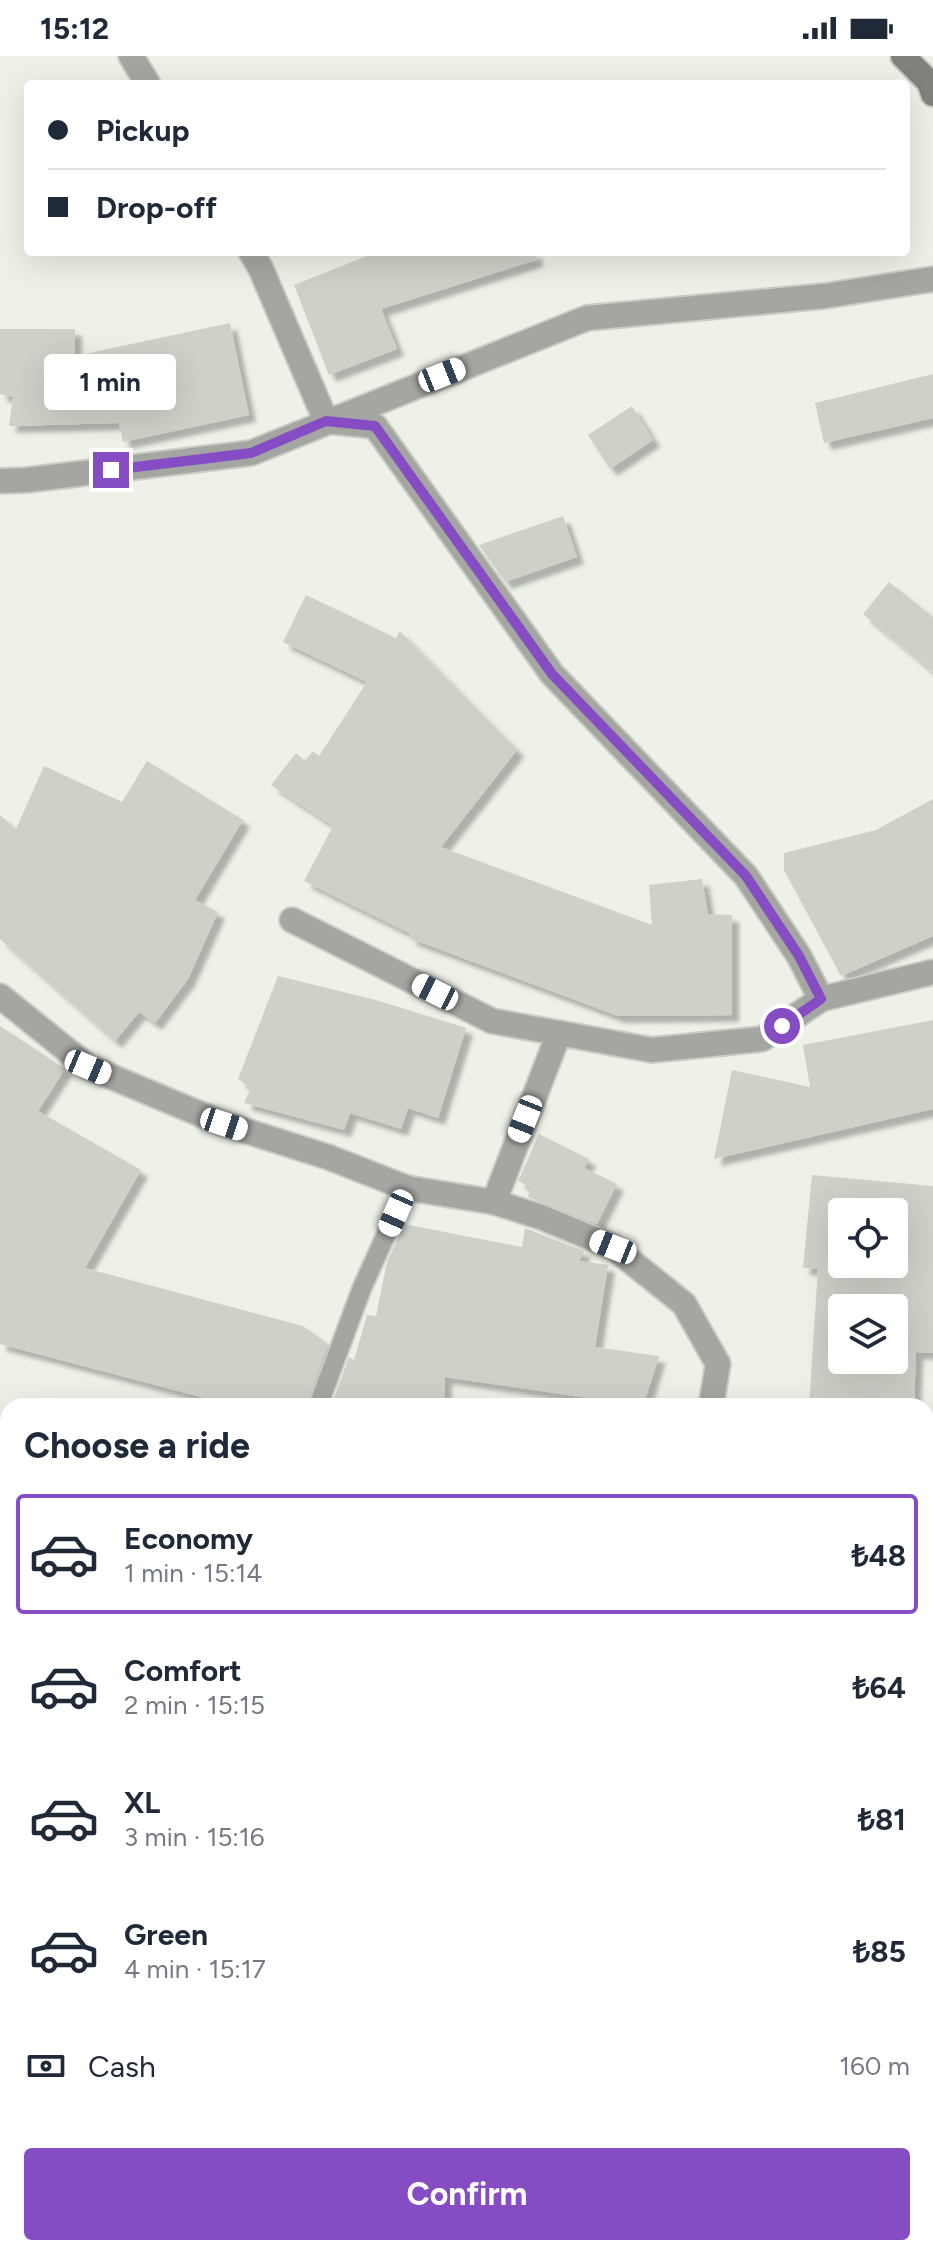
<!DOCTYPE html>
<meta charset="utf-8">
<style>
:root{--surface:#fff;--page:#f6f6f7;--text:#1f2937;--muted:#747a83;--line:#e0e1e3;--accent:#854cc3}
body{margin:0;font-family:Figtree,sans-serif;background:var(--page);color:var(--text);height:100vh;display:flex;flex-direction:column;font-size:30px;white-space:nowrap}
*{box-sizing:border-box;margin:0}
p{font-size:26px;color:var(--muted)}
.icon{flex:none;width:44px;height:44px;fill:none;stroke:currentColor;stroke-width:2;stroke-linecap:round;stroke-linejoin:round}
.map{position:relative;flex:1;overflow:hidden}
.sheet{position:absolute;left:0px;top:1342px;width:934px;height:858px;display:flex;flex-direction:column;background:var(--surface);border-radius:24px 24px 0 0;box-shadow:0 8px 32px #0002}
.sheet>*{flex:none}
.guide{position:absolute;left:24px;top:24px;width:886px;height:176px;border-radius:8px;box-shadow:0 8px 32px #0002;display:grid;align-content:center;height:176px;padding:0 24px;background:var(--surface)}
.controls{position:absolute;left:828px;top:1142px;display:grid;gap:16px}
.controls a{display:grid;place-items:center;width:80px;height:80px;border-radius:8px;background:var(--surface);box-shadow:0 8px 32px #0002;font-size:40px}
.end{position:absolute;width:36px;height:36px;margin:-18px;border:10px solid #854cc3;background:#fff;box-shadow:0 0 0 4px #fff}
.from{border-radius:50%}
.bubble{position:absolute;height:56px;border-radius:8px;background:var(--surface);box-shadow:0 8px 32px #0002;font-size:26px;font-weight:700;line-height:56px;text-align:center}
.car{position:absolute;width:24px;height:48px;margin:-24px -12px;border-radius:10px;box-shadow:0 0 6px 2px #0007;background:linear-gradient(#fff 24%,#345 0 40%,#fff 0 76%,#345 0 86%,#fff 0)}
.guide b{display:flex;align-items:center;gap:28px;height:76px;font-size:30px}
.guide b+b{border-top:2px solid var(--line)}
.guide i{width:20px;height:20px;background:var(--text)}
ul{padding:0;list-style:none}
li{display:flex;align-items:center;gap:24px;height:120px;margin:0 16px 12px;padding:0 8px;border:4px solid transparent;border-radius:8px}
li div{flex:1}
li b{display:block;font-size:30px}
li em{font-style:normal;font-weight:700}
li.current{border-color:var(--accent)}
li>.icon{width:72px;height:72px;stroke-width:1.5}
h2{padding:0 24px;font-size:36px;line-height:96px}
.pay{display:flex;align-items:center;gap:20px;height:88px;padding:0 24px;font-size:30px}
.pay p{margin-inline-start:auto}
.action{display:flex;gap:16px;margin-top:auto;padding:16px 24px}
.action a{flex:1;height:92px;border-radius:8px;background:var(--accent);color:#fff;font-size:32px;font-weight:700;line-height:92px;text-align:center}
.status{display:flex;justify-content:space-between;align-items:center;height:56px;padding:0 40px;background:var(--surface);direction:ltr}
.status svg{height:22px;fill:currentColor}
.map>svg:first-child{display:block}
.building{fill:#ced1c8;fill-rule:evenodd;filter:url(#shadow)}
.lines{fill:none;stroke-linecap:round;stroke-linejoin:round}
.lane-casing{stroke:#cacdc4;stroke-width:22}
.street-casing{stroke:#cacdc4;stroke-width:28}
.secondary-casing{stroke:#cacdc4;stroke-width:28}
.lane{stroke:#a4a6a2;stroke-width:18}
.street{stroke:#a4a6a2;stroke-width:24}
.secondary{stroke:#80827c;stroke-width:24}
.route{stroke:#854cc3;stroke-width:10}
</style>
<div class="status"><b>15:12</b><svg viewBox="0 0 49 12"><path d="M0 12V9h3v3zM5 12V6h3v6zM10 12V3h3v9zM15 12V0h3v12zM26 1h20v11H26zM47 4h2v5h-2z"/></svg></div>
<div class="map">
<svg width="933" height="2199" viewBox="0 0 933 2199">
<defs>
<filter id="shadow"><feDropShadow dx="7" dy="7" stdDeviation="2" flood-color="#0004"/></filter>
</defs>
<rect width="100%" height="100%" fill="#edf1e7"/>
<g class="building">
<path d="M377,196H535L536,204L381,253L397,293L329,319L294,229Z"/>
<path d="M230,267L249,359L123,386L119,367L9,370L13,341L0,338V273H75V300Z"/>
<path d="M933,318V362L824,387L815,347Z"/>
<path d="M632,350L653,384L610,413L588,379Z"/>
<path d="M563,460L577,501L505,526L479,489Z"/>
<path d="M889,526L933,561V616L863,558Z"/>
<path d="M306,539L396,582L400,575L517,694L441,791L652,869L649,829L702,823L708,858L732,859V959L618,960L409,882L411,878L304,825L333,770L271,729L296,697L305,705L313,695L319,700L367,626L283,586Z"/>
<path d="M147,705L243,764L195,844L218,856L188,923L155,967L139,956L115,985L0,883V759L16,773L44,710L122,746Z"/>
<path d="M933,743V880L841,920L784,814V797L876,774Z"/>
<path d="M278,920L376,944L466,972L438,1062L408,1052L401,1073L350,1057L344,1074L244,1047L251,1032L238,1023Z"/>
<path d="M933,964V1053L714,1103L732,1014L810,1031L803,989Z"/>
<path d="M0,970L65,1013L38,1055L141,1114L85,1212L303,1270L328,1288L306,1350H235L0,1288Z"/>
<path d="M539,1078L589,1103L584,1112L617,1128L597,1168L528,1141L530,1131L518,1125Z"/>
<path d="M812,1119L933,1130V1297L916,1296L914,1350H809L818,1213L803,1212ZM842,1156H894V1208H842ZM842,1252H894V1304H842Z"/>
<path d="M404,1168L522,1191L525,1172L584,1195L579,1205L608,1209L595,1291L659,1300L643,1350L445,1321L444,1350H331L349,1301L354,1304L367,1259L376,1260L387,1206Z"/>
</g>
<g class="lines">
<g class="lane-casing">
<path id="lane" d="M318,1350L362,1232L407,1132"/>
</g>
<g class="street-casing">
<g id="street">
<path d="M131,0L148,28"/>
<path d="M251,196L260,211L326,365L375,370L552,618L746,820L799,900L821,943"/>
<path d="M0,425L27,424L251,397L587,262L825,240L933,223"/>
<path d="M292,864L492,965L652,994L762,983L821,943L933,916"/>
<path d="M0,940L88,1011L224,1068L328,1101L407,1132L494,1146L541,1161L613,1191L684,1248L718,1308L711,1350"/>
<path d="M494,1146L559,977"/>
<path d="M0,1651L8,1653"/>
<path d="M926,1937L933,1938"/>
<path d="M155,2199L156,2192"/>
</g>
</g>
<g class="secondary-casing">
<path id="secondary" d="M903,0L929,26L933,38"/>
</g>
<use href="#lane" class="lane"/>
<use href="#street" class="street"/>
<use href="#secondary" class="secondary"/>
</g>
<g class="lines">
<path class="route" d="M111,414L251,397L326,365L375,370L552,618L746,820L799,900L821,943L782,970"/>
</g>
</svg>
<div class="controls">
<a><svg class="icon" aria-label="locate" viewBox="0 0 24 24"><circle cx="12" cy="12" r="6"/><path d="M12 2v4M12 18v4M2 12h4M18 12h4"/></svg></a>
<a><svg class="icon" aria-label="layers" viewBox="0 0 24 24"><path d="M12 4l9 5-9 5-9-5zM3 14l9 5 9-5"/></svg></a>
</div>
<i class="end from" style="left:782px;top:970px"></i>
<i class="end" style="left:111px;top:414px"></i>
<div class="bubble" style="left:44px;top:298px;width:132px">1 min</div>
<i class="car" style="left:442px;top:319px;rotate:68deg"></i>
<i class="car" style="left:435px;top:936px;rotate:297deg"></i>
<i class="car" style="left:88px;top:1011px;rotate:113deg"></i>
<i class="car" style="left:525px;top:1063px;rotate:202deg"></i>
<i class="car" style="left:224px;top:1068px;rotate:108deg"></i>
<i class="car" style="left:396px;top:1157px;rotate:204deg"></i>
<i class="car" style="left:613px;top:1191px;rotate:292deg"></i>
<div class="guide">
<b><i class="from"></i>Pickup</b>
<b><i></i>Drop-off</b>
</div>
<section class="sheet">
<h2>Choose a ride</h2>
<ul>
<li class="current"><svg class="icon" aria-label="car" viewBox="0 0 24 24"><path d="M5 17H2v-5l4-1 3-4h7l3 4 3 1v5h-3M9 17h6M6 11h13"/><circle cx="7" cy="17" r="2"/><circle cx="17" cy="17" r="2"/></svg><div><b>Economy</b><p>1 min · 15:14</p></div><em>₺48</em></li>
<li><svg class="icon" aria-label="car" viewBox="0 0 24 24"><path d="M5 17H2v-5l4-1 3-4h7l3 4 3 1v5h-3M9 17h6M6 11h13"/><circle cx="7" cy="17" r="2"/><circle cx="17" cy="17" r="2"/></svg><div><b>Comfort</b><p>2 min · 15:15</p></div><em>₺64</em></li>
<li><svg class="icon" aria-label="car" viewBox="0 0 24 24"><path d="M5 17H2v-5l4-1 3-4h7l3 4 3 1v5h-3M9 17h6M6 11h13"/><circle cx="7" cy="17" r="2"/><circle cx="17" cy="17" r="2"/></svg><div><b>XL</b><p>3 min · 15:16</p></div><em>₺81</em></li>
<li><svg class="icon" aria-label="car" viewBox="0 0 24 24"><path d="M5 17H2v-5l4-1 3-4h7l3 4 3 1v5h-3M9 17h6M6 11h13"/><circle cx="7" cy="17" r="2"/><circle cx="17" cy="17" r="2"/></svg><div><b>Green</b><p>4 min · 15:17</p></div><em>₺85</em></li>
</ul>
<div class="pay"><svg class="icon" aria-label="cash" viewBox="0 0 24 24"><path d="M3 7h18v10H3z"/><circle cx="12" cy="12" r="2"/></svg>Cash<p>160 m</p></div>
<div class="action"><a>Confirm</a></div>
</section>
</div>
